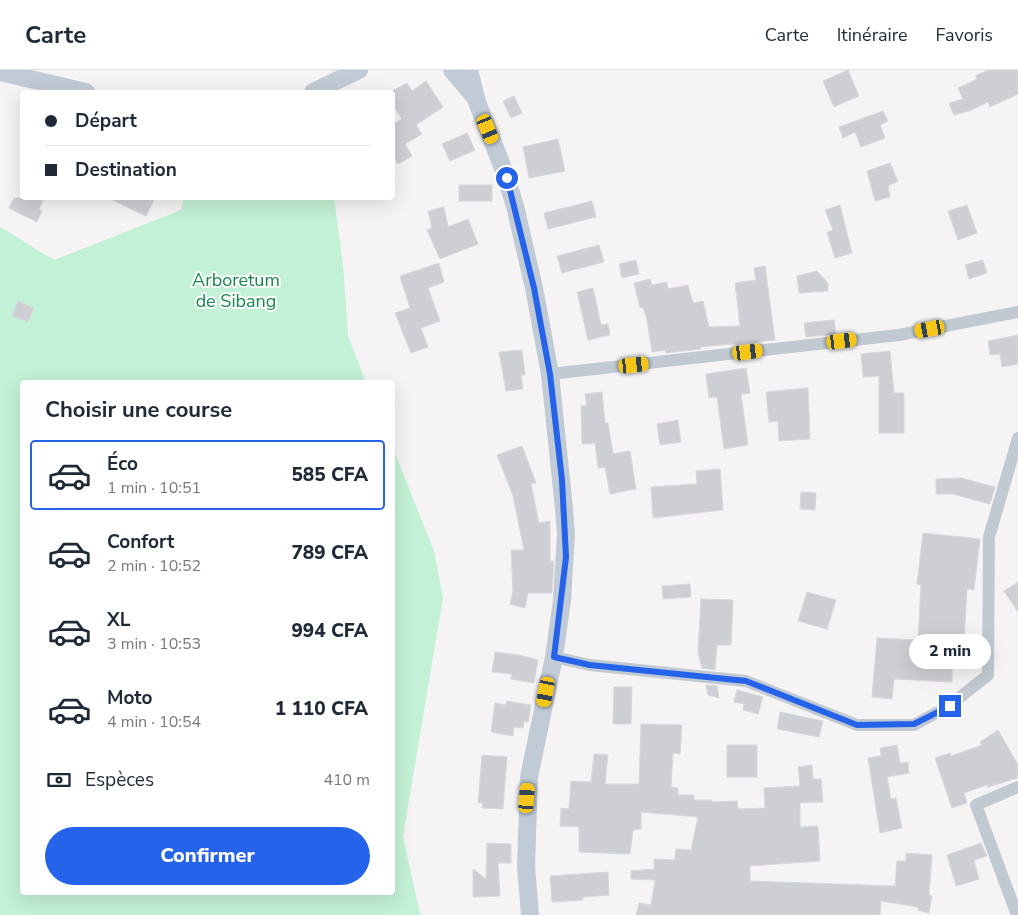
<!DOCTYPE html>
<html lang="fr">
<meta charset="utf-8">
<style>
:root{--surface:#fff;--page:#f6f6f7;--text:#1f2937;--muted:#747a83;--line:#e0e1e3;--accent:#2563eb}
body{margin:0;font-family:"Nunito Sans",sans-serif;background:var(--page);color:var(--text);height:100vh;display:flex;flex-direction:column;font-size:19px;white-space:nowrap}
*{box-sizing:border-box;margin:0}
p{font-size:16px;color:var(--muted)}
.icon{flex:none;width:28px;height:28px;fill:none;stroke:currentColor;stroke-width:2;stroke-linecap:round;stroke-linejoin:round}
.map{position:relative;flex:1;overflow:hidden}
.drawer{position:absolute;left:20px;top:310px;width:375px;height:515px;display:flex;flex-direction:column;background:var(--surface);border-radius:5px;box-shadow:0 5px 20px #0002}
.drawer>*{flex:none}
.guide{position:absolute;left:20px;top:20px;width:375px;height:110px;border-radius:5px;box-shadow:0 5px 20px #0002;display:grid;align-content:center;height:110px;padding:0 25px;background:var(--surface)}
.end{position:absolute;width:22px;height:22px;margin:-11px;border:6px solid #2563eb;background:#fff;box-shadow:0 0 0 2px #fff}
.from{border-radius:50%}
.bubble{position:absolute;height:35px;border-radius:18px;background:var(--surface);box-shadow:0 5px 20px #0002;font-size:16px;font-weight:800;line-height:35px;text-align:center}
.car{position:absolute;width:15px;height:30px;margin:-15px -8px;border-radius:6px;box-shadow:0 0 4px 1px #0007;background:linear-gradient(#f5c518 24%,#345 0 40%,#f5c518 0 76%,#345 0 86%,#f5c518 0)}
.guide b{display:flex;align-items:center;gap:18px;height:48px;font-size:19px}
.guide b+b{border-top:1px solid var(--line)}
.guide i{width:12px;height:12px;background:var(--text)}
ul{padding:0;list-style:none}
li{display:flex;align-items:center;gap:15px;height:70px;margin:0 10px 8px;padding:0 15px;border:2px solid transparent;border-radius:5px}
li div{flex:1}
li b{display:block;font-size:19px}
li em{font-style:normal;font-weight:800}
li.active{border-color:var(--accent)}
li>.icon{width:45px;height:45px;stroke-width:1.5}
h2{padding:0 25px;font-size:22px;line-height:60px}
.pay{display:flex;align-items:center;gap:12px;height:55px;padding:0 25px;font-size:19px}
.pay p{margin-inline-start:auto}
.action{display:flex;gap:10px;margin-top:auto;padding:10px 25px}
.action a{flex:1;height:58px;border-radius:30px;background:var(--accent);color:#fff;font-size:20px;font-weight:800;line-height:58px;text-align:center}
header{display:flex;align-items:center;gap:30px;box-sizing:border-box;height:70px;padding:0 25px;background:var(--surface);border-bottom:1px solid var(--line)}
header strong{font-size:24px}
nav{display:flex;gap:28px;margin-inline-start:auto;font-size:18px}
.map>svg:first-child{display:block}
.green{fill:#c3f1d5}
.building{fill:#cdcfd5;stroke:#d7d9de}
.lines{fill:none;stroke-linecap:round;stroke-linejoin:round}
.street{stroke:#c1cad2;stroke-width:12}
.secondary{stroke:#c1cbd6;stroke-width:18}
.route{stroke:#2563eb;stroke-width:6}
.labels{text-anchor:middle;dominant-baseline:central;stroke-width:4;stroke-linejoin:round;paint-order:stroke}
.park-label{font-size:18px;fill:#17864f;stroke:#fff}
</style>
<header>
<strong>Carte</strong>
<nav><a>Carte</a><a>Itinéraire</a><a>Favoris</a></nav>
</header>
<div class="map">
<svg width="1018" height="845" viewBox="0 0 1018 845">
<rect width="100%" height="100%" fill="#f5f3f3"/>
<path class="green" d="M184,128H334L343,194L348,266L366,312H22V822H392L393,378L434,481L443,528L403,766L420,845H0V157L54,190L181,140Z"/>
<g class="building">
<path d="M848,0L859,26L834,37L823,11Z"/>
<path d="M989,0H1018V24L990,37L988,32L969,41L954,45L949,33L963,29L958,18L977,9L976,5Z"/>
<path d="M426,11L443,37L416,55L422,64L405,74L412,86L398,94L392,84V55L402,49L392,34V21L407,13L412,21Z"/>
<path d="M514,26L522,43L511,48L503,31Z"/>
<path d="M883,41L888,51L880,55L885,68L861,77L855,62L843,68L839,57Z"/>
<path d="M467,63L475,80L450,91L442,74Z"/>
<path d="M558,69L565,101L529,108L523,77Z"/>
<path d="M890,93L898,111L888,116L890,127L875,131L867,101Z"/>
<rect x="459" y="115" width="33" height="16"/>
<path d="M14,128H44L39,139L42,141L37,152L9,138Z"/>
<path d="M108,128H155L146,146Z"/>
<path d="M592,131L596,147L548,159L544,143Z"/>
<path d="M840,135L852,183L835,188L827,162L833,160L825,140Z"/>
<path d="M967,135L977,163L958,170L948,141Z"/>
<path d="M444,137L448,157L468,149L478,174L440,189L427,160L432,158L428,141Z"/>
<path d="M599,175L604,192L562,203L557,186Z"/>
<path d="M636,190L639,204L622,208L619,194Z"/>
<path d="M983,190L987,203L969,209L965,195Z"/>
<path d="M439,193L444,212L428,218L440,251L421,258L428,277L411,283L395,243L410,238L400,206Z"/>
<path d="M765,196L775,270L700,277L701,279L666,283L665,280L652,282L647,250L643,237L640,238L634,213L650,209L652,215L667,212L668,219L688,215L693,233L703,231L709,257L740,256L735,213L756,210L754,198Z"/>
<path d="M817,201L828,213V221L799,223L797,206Z"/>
<path d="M593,218L601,255L608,254L610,265L588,270L577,222Z"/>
<path d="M18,231L34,238L28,252L12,246Z"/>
<path d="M834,250L836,264L806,267L804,253Z"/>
<path d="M1018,265V294L1002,297L1000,284L990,285L988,271Z"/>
<path d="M522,280L525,305H521L523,319L506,321L499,282Z"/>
<path d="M890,281L894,323H904V363H879V306L863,307L861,284Z"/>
<path d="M746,298L750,323L741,324L748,375L724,379L717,327L709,328L706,304Z"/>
<path d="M808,318L810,369L779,371L778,351L769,352L766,322Z"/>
<path d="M602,322L605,353H608L613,384L630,381L636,419L610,424L605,397L598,398L595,373L582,374L581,336H587L585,324Z"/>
<path d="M678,350L681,372L660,375L657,354Z"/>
<path d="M522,376L536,413L531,414L539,453L550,451V491H554L552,523H528L525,538L510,534L513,521L511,480H524L513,426L497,385Z"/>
<path d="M720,399L723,440L653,448L651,417L697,414L696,401Z"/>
<path d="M961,408L995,417L990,434L953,424H936V409Z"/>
<path d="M801,422L816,423L815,440L800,439Z"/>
<path d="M923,463L980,469L974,520L967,519L964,570H977L978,583L953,584L952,612L894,609L892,629L872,627L877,568L918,570L921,515L917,514Z"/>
<path d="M1018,512V542L1004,521Z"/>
<path d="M690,514L691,527L663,529L662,516Z"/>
<path d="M807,522L836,530L827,559L798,551Z"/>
<path d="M701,529L733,530L731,575H717L715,600L702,598L698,582Z"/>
<path d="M495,582L519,585L538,590L534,613L511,609L512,604L492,602Z"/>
<path d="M706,615L717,616L719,628L708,625Z"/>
<path d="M614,617H632L631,654H613Z"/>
<path d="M737,620L763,627L758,644L743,640L744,634L734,632Z"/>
<path d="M507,631L531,635L528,652L524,651L523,658L514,657L513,666L491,662L495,633L506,635Z"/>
<path d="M780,642L823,651L819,667L777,659Z"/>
<path d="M641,654L682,655L680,684L673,683L671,717L678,718V725H694V730H712V732L737,731L738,739L765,738L764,718L800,716L798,697L812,695L813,709H821L823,732L800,733V757L818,756L820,791L750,796V811L895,816L897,791H906V783L932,785L929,825L932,826L929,843L918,840V837L881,831L880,845H636L639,833L651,835L655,810L631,809V801L654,799V789L675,790L676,779L691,780L698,747L641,742V759L633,760L630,784L579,782V757L560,756L561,738L569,739L571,711L591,712L594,684L608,685L605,714H639Z"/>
<path d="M998,660L1018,695V708L988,717L987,715L964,723L967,733L952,738L935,688L950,683L951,686L982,675L980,672Z"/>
<rect x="727" y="675" width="30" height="32"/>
<path d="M897,675L900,693L908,692L909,703L887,707L891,729L896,728L902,758L880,763L868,688L881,686L880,678Z"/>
<path d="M482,685L507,687L503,739L482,738L483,733H478Z"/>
<path d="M487,773L511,774V793H498L500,826L473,827V799L486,809Z"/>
<path d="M981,773L987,786L974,790L979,809L956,816L947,785Z"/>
<path d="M608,802L609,825L583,827V830L552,832L550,806Z"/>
</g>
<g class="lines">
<g class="street">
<path d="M550,304L899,265L1018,242"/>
<path d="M554,587L590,595L746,611L857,655H914L949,636L988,605L989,467L1018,368"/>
<path d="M1017,845L976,735L1018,717"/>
</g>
<g class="secondary">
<path d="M452,0L473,25"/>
<path d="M469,0L477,32L503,98L515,136L534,218L550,304L564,439L566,464L562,531L554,587L529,707L526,796L530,845"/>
<path d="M0,2L86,22"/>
<path d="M313,22L359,0"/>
</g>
</g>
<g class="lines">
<path class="route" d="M507,108L534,218L550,304L562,410L566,487L554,587L590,595L746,611L857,655L914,654L950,636"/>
</g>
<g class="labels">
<g class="park-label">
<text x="236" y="210">Arboretum<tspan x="236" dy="21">de Sibang</tspan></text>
</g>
</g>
</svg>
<i class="end from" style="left:507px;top:108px"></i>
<i class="end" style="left:950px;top:636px"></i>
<div class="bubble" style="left:909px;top:564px;width:82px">2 min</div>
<i class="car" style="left:488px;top:59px;rotate:157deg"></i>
<i class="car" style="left:930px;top:259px;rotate:260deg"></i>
<i class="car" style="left:842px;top:271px;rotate:83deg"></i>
<i class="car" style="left:748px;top:282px;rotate:83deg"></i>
<i class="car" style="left:634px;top:295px;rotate:84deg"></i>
<i class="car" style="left:546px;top:622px;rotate:191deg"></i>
<i class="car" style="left:527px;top:728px;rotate:4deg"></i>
<div class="guide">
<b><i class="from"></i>Départ</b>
<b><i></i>Destination</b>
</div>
<section class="drawer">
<h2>Choisir une course</h2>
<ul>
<li class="active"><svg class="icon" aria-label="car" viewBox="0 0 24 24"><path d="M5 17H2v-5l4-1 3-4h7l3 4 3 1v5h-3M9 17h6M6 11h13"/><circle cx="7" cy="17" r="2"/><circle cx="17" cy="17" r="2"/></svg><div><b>Éco</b><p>1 min · 10:51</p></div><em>585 CFA</em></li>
<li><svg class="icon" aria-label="car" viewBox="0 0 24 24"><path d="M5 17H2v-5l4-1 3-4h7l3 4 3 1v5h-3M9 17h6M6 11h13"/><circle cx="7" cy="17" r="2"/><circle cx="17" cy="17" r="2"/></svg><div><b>Confort</b><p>2 min · 10:52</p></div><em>789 CFA</em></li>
<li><svg class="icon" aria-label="car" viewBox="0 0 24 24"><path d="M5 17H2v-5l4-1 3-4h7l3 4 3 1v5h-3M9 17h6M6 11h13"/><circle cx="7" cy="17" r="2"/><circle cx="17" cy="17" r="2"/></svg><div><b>XL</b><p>3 min · 10:53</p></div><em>994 CFA</em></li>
<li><svg class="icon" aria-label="car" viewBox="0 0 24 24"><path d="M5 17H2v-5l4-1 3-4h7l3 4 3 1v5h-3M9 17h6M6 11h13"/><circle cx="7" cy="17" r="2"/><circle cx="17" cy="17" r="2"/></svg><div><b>Moto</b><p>4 min · 10:54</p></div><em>1 110 CFA</em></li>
</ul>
<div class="pay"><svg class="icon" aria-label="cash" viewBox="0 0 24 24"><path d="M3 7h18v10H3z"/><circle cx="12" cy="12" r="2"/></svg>Espèces<p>410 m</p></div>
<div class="action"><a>Confirmer</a></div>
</section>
</div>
